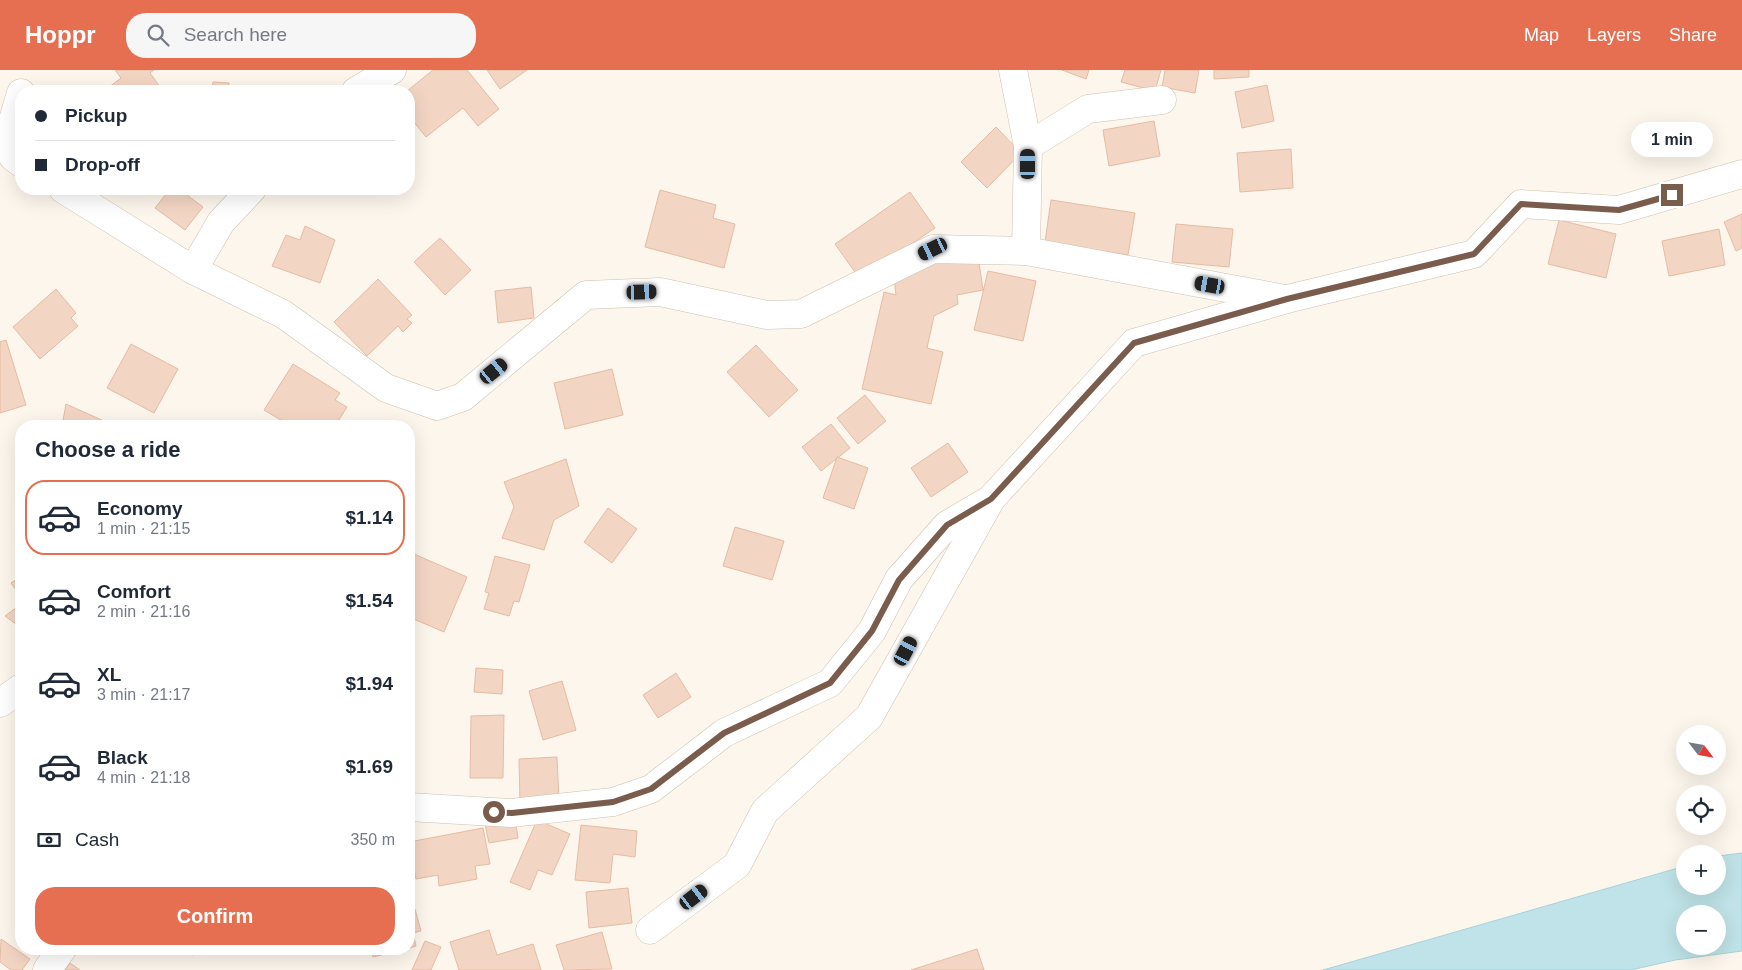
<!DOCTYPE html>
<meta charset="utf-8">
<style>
:root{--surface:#fff;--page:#f6f6f7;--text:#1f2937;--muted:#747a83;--line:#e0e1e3;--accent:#e76f51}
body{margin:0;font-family:Helvetica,sans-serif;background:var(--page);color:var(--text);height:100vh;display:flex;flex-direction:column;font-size:19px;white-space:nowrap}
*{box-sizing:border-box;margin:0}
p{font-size:16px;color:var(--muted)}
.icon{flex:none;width:28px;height:28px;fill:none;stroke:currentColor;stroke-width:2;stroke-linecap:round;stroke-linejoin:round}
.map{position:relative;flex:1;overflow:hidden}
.drawer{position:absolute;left:15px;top:350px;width:400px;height:535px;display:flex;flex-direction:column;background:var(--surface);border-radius:20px;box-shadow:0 5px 20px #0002}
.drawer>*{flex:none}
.banner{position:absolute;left:15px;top:15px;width:400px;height:110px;border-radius:20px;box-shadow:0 5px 20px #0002;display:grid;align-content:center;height:110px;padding:0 20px;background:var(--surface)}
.needle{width:32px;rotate:121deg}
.buttons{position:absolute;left:1676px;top:655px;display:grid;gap:10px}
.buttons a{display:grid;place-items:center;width:50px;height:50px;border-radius:50%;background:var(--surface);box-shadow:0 5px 20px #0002;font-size:25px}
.end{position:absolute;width:22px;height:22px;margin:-11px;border:6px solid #7a5c4d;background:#fff;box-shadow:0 0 0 2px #fff}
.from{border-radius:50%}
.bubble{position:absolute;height:35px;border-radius:18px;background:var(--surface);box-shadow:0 5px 20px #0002;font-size:16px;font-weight:800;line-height:35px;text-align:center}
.car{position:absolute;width:15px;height:30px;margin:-15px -8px;border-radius:6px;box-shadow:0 0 4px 1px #0007;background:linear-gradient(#222 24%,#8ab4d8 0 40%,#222 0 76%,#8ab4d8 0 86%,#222 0)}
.banner b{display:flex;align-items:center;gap:18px;height:48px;font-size:19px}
.banner b+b{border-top:1px solid var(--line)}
.banner i{width:12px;height:12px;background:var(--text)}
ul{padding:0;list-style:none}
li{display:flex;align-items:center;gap:15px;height:75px;margin:0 10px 8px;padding:0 10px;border:2px solid transparent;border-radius:20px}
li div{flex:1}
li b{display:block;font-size:19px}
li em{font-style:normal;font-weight:800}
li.active{border-color:var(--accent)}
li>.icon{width:45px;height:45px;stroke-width:1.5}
h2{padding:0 20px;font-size:22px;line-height:60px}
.pay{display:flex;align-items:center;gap:12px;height:55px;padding:0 20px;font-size:19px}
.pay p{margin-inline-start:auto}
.cta{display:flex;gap:10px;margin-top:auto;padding:10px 20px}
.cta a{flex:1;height:58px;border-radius:20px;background:var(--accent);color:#fff;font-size:20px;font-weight:800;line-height:58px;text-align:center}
header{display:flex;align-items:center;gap:30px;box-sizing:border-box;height:70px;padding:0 25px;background:var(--accent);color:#fff}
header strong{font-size:24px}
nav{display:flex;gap:28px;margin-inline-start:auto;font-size:18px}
.search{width:350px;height:45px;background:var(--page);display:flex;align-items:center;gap:12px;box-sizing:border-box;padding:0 18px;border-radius:20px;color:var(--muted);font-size:19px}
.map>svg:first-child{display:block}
.water{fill:#bfe3e8;stroke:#a5d3da;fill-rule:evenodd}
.building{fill:#f3d5c3;stroke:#e6bba3}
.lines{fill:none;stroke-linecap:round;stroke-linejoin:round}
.minor-casing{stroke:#d1beb0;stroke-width:29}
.minor{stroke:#fff;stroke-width:28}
.route{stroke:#7a5c4d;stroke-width:6}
</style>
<header>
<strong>Hoppr</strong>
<div class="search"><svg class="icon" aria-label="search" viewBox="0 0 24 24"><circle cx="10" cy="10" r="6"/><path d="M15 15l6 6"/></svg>Search here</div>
<nav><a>Map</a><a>Layers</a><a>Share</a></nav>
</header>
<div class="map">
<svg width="1742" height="900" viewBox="0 0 1742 900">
<rect width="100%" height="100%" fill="#fdf6ec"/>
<path class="water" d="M1742,783V881L1675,890L1631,900H1323L1685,796V816H1718V786ZM1685,844H1718V876H1685Z"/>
<g class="building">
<path d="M115,0H154L150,3L163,21H104L121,8Z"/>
<path d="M433,0H467L499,39L478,56L463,38L426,67L409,46L407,21Z"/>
<path d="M487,0H527L500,19Z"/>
<path d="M1062,0H1089L1086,9Z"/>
<path d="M1125,0H1161L1155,21L1121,12Z"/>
<path d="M1165,0H1199L1195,23L1162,17Z"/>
<path d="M1214,0H1249V7L1214,9Z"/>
<path d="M213,12L229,13V21H203V19L212,20Z"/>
<path d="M1267,15L1274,51L1242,58L1235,22Z"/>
<path d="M1154,51L1160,86L1109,96L1103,60Z"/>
<path d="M996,57L1021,83L987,118L961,92Z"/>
<path d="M1291,79L1293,118L1240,122L1237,83Z"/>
<path d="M170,119H179L203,137L185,160L155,138Z"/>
<path d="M660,120L716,135L713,148L735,154L724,198L645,177Z"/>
<path d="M910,122L935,158L860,209L835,174Z"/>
<path d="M1051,130L1135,143L1128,185L1045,172Z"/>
<path d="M1742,144V178L1736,181L1724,152Z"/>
<path d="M1559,150L1616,164L1606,208L1548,194Z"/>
<path d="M1176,154L1233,159L1229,197L1172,192Z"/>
<path d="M305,156L335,170L320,213L272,196L286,165L300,170Z"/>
<path d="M1719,159L1725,195L1669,206L1662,171Z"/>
<path d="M440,168L471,200L445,225L414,192Z"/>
<path d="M977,179L983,220L957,225L958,234L934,246L927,278L943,282L931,334L862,319L884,222L896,225L894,208L940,186Z"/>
<path d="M988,201L1036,211L1023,271L974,260Z"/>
<path d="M378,209L412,245L407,249L412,253L403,262L398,256L367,286L334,252Z"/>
<path d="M531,217L534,248L498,253L495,221Z"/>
<path d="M56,219L76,243L71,248L78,256L40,289L13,257Z"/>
<path d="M6,270L26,335L0,343V272Z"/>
<path d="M131,274L178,299L154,343L107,318Z"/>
<path d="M756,275L798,320L769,347L727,302Z"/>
<path d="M293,294L340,323L335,330L347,337L335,356H291L264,340Z"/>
<path d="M612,299L623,345L565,359L554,313Z"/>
<path d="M865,325L886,351L858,374L837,348Z"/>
<path d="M66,334L115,356H62Z"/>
<path d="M831,354L850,378L821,401L802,377Z"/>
<path d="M948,373L968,402L931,427L911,398Z"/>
<path d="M837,387L868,398L854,439L823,428Z"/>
<path d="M566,389L579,436L554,450L544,480L502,468L514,437L504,412Z"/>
<path d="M608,438L637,459L612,493L584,472Z"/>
<path d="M735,457L784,471L772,510L723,496Z"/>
<path d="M414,484L467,507L444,562L409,547V496Z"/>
<path d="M495,486L530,495L519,532L514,531L509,546L484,539L489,523L485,522Z"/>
<path d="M21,506V527L11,513Z"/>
<path d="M21,534V558L5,546Z"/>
<path d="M476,598L503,600L502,624L474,622Z"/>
<path d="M676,603L691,627L658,648L643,625Z"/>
<path d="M562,611L576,660L543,670L529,621Z"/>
<path d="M504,645L503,708H470L471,646Z"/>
<path d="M557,687L559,732L520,733L519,689Z"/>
<path d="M515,749L518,768L489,773L485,754Z"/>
<path d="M537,750L570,764L552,805L538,800L530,820L510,812Z"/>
<path d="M581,755L637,761L635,787L613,784L610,813L575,810Z"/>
<path d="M483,758L490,794L475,796L477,809L439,816L438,805L416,809L409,772Z"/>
<path d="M628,818L632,853L589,858L586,822Z"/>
<path d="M415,839L421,861L413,863L416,876L409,878V841Z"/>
<path d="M489,860L497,885L533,874L541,900H459L450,872Z"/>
<path d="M602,862L612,899L564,900L556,875Z"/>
<path d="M1,869L30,889L22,900H11L0,892Z"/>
<path d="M425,871L441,877L431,900H412Z"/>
<path d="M180,879H196L193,885Z"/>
<path d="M222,879H239L237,884Z"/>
<path d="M371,879H405L373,887Z"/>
<path d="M977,879L984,900H911Z"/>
<path d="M70,893L80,900H65Z"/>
</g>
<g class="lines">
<g class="minor-casing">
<g id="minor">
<path d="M1013,0L1028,76L1026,181"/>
<path d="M356,21L392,0"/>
<path d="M21,23L11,57L13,87L21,93"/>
<path d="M1028,76L1088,39L1162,30"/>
<path d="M63,119L193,200L283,244L386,318L437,336L463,327L586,225L660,222L767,245L801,244L933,179L1026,181L1280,228"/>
<path d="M193,200L221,152L252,119"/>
<path d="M0,633L21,618"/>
<path d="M409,737L511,743L613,732L651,719L724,663L830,613L872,561L899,509L947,455L991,429L1134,273L1287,229L1474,184L1521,134L1619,140L1742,104"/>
<path d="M650,860L737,795L765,741L869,647L989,433"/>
<path d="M47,900L62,879"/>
</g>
</g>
<use href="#minor" class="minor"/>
</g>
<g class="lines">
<path class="route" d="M494,742L512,743L613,732L651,719L724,663L830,613L872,561L899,510L947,455L991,429L1134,273L1287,229L1474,184L1521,134L1619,140L1672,125"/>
</g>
</svg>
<div class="buttons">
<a><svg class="needle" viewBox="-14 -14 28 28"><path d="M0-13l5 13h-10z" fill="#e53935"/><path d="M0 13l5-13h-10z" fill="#747a83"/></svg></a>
<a><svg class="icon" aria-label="locate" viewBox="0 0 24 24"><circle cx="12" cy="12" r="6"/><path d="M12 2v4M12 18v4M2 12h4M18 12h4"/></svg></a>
<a>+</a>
<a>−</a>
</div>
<i class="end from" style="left:494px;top:742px"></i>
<i class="end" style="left:1672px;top:125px"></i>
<div class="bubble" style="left:1631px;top:52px;width:82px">1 min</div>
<i class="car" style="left:1028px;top:94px;rotate:0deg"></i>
<i class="car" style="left:933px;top:179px;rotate:244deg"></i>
<i class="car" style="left:1210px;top:215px;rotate:280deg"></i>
<i class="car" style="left:642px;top:222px;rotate:88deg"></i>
<i class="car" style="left:494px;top:301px;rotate:51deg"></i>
<i class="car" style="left:906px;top:581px;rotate:28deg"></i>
<i class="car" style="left:694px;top:827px;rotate:53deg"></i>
<div class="banner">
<b><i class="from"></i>Pickup</b>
<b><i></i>Drop-off</b>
</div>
<section class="drawer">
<h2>Choose a ride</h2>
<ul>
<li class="active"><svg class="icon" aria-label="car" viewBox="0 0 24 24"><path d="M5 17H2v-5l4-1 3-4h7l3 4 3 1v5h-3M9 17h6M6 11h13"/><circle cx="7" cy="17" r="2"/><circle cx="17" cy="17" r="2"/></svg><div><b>Economy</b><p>1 min · 21:15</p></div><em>$1.14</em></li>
<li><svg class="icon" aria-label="car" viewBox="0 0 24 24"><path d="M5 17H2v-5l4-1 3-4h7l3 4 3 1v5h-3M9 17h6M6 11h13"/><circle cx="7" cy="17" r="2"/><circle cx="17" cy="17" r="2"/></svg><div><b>Comfort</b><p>2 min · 21:16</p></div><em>$1.54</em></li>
<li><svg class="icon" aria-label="car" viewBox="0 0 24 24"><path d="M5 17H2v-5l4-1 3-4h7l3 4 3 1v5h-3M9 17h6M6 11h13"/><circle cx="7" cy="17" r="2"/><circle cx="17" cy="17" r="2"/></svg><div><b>XL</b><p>3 min · 21:17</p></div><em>$1.94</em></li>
<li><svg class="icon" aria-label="car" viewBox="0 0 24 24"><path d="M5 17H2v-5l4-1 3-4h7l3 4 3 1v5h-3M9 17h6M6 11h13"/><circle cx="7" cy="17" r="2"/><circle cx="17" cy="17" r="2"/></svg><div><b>Black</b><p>4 min · 21:18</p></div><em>$1.69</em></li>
</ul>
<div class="pay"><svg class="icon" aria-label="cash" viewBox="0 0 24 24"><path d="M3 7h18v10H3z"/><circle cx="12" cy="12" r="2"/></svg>Cash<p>350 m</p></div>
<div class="cta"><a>Confirm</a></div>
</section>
</div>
